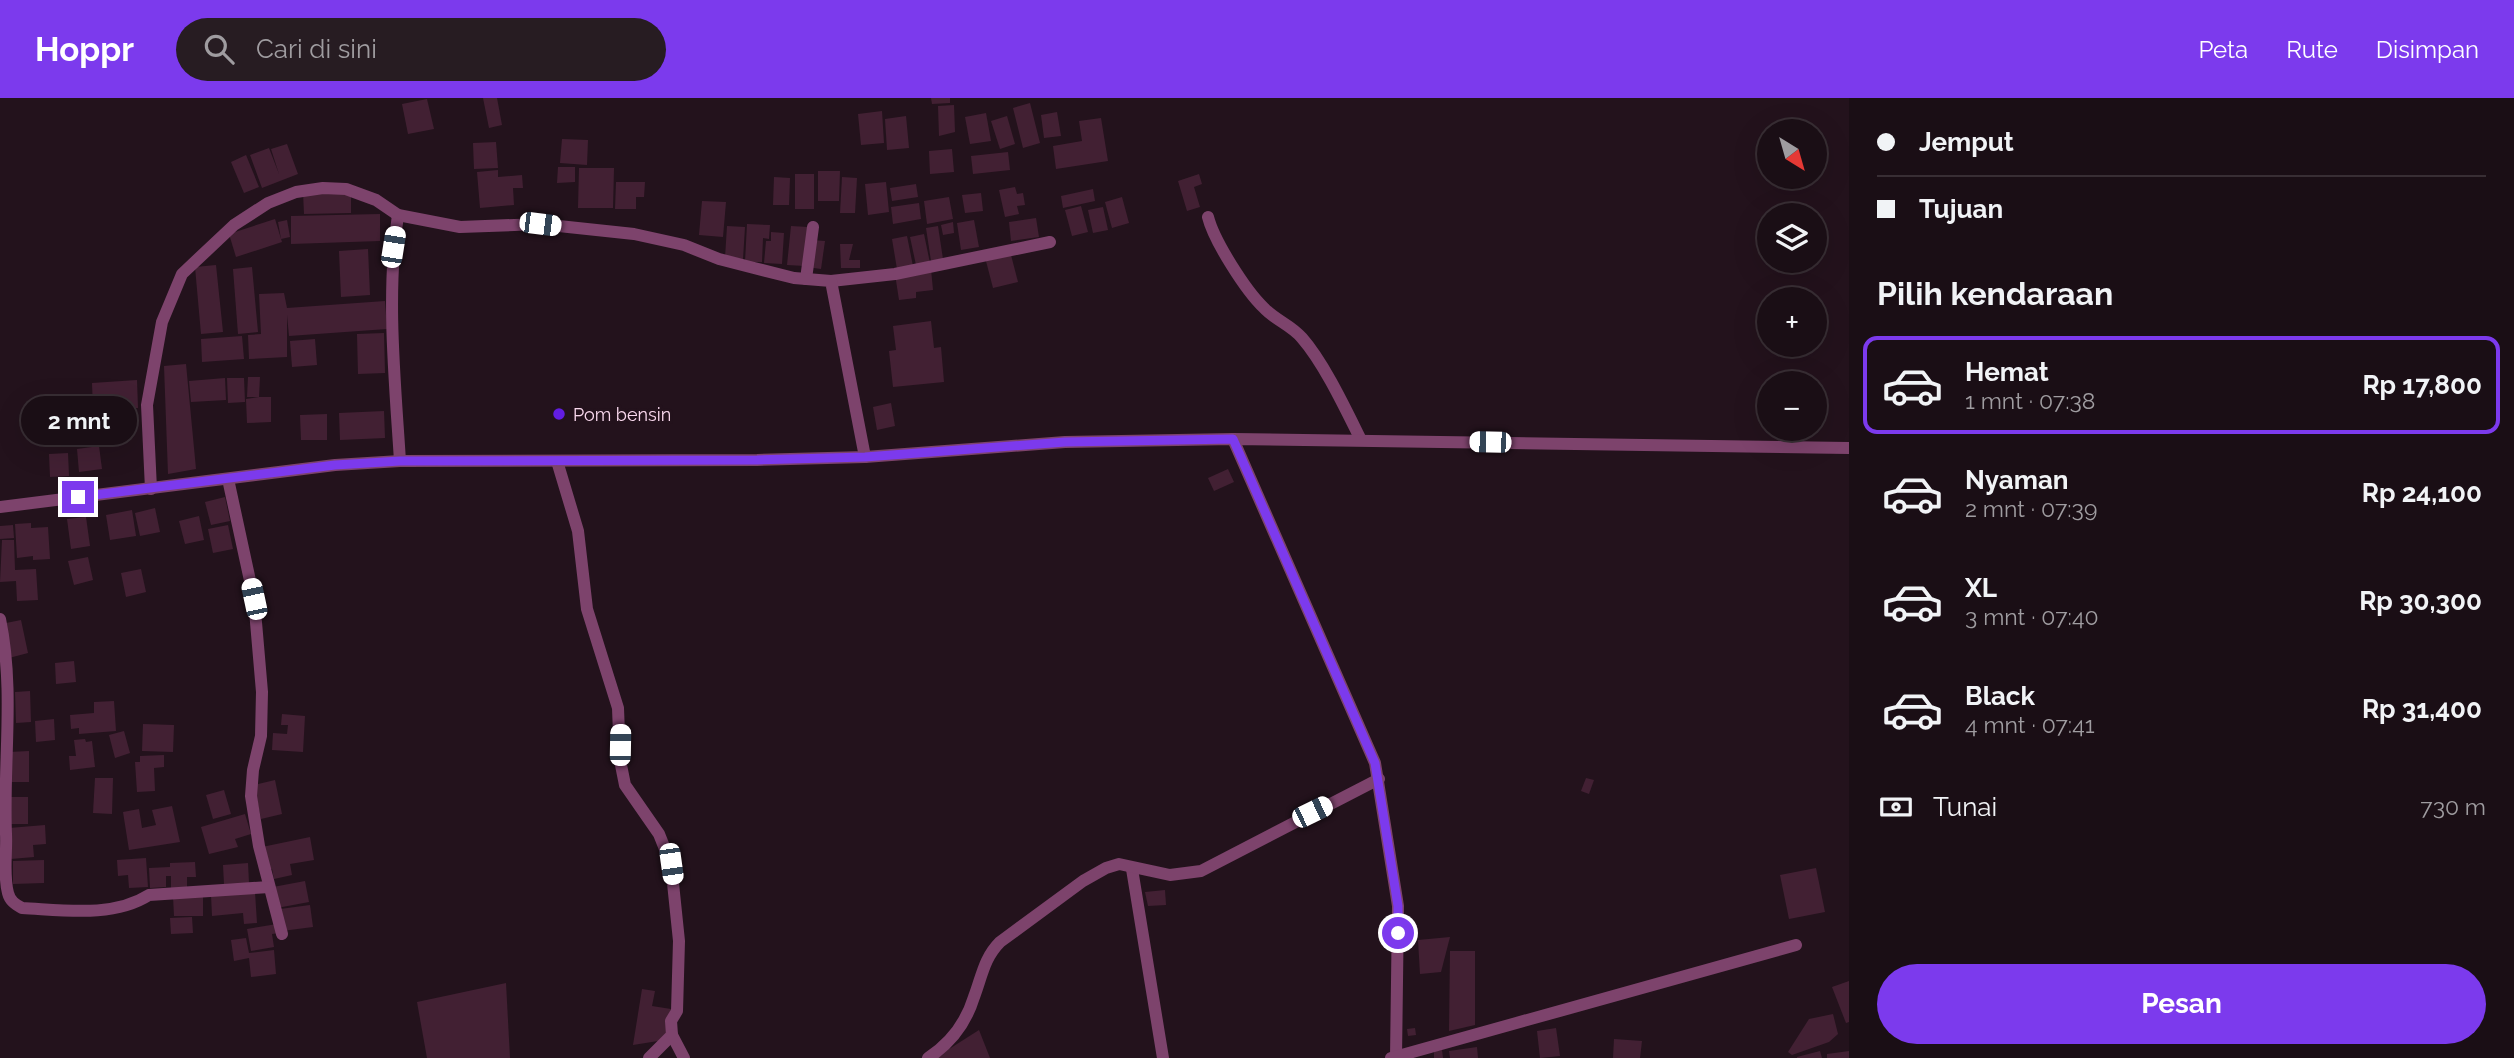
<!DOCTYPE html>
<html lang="id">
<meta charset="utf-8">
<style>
:root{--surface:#1a0e15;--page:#271c22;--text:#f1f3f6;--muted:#9f9ca0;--line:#382e34;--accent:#7c3aed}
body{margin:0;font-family:Raleway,sans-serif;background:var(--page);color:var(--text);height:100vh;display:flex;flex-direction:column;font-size:26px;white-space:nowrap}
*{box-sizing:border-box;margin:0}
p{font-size:23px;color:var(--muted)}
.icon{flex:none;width:38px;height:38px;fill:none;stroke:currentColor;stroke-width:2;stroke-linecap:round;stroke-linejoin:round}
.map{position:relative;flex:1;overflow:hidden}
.details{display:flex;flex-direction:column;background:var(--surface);width:665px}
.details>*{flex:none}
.guide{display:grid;align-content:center;height:154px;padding:0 28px;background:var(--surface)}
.needle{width:46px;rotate:143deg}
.tools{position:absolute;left:1757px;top:21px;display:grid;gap:14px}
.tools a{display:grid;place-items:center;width:70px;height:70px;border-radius:50%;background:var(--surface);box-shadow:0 7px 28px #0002,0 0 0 2px var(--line);font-size:35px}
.end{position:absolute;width:32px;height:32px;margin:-16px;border:9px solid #7c3aed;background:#fff;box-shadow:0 0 0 4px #fff}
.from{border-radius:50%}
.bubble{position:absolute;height:49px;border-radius:24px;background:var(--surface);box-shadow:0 7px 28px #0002,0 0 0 2px var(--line);font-size:23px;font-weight:700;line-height:49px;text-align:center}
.car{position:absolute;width:21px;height:42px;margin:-21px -10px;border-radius:9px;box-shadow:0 0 5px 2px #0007;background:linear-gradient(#fff 24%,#345 0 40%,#fff 0 76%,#345 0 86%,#fff 0)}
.guide b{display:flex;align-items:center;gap:24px;height:66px;font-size:26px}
.guide b+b{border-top:2px solid var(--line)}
.guide i{width:18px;height:18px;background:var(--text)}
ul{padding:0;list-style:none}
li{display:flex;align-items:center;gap:21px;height:98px;margin:0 14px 10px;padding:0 14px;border:4px solid transparent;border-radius:14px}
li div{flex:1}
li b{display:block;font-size:26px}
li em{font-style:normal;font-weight:700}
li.selected{border-color:var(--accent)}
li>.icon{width:63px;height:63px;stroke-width:1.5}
h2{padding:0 28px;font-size:32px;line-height:84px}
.pay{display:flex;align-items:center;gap:18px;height:77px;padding:0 28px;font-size:26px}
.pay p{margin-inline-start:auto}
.cta{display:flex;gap:14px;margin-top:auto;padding:14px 28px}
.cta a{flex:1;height:80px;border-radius:42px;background:var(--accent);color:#fff;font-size:28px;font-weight:700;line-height:80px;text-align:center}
header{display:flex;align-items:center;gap:42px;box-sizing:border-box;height:98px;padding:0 35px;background:var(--accent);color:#fff}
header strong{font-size:33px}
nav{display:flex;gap:38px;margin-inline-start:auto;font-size:24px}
.search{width:490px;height:63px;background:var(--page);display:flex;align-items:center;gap:18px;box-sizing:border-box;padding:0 24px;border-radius:38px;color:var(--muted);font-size:26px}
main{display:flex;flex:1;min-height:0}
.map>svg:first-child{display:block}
.building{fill:#422033}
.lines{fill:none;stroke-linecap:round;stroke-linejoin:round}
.street{stroke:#7d436c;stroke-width:12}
.route{stroke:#7c3aed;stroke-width:9}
.poi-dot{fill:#621de2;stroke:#23121c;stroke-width:2.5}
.labels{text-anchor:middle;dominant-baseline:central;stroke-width:6;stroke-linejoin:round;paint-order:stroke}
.poi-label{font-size:18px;fill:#fad9ee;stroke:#23121c;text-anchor:start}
</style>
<header>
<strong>Hoppr</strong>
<div class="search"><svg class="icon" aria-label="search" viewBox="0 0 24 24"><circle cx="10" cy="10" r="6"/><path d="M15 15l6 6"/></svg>Cari di sini</div>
<nav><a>Peta</a><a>Rute</a><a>Disimpan</a></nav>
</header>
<main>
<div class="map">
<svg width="1849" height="960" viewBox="0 0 1849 960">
<rect width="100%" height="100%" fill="#23121c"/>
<g class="building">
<path d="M483,0H497L502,27L489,30Z"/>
<path d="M931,0H950V5L932,6Z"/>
<path d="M427,1L434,31L408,36L402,6Z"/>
<path d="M1030,5L1040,45L1023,50L1013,10Z"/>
<path d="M954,7L955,34L939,38L938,8Z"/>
<path d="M882,13L884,45L861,47L858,16Z"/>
<path d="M1057,14L1061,38L1044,40L1041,17Z"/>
<path d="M986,15L991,43L970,46L965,19Z"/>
<path d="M906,18L909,50L887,52L885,21Z"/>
<path d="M1007,18L1015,46L1000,51L991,23Z"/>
<path d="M1101,20L1108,63L1056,71L1053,48L1082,43L1079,23Z"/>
<path d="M562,41L588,42L587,67L560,65Z"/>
<path d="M496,44L498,70L474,71L473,45Z"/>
<path d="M287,46L298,76L262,90L250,57L269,50L279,76L271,51Z"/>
<path d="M952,51L954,74L930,76L929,53Z"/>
<path d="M1008,54L1010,72L973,76L971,58Z"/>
<path d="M246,57L259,89L244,95L231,64Z"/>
<path d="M558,69H575V84L557,85Z"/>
<path d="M579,70H614L613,110H578Z"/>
<path d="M498,72V79L522,77L523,90H513L514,107L480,110L477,74Z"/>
<path d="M818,73H840L839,103H818Z"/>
<rect x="795" y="76" width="19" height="35"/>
<path d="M1199,76L1202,86L1194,89L1200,109L1187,113L1178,83Z"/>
<path d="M774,79L790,80L789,107H773Z"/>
<path d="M842,79L857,80L855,115H840Z"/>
<path d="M616,84H645L644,99H636V111H615Z"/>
<path d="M886,84L889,114L868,117L865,86Z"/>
<path d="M916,86L918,99L892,103L890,90Z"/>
<path d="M1015,89L1017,96L1023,95L1025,107L1017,108L1019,116L1005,119L999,92Z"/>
<path d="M1093,91L1095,103L1063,110L1061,98Z"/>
<path d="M303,94H351V115L304,116Z"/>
<path d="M981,95L983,113L965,115L962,97Z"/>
<path d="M949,99L953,121L927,126L924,103Z"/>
<path d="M1122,99L1129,125L1112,130L1105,104Z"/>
<path d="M702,103L726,104L723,139L699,137Z"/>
<path d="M919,105L921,121L893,126L891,109Z"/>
<path d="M1081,108L1088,134L1072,138L1065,112Z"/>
<path d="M1103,109L1108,132L1093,135L1088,112Z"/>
<path d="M380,116V143L291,146V118Z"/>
<path d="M1036,120L1039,139L1011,143L1009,124Z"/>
<path d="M275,121L282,144L236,159L229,136Z"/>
<path d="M287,122L290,139L281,141L278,124Z"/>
<path d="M974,122L979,149L961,152L957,125Z"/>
<path d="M953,124L954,135L943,137L941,127Z"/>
<path d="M747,126L770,127L769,141L763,140L762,164H745Z"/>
<path d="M727,128L745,129L743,161L725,160Z"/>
<path d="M791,128L808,129L805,168L787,167Z"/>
<path d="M938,128L943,161L931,163L926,130Z"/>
<path d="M771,134L784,135L782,166L764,165L766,143H771Z"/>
<path d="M924,136L930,165L916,167L910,139Z"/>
<path d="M907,138L913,168L897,171L892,141Z"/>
<path d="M811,142L825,143L821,171L807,169Z"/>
<path d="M840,146H853L849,162H860V170H841Z"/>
<path d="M368,151L370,197L341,199L339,153Z"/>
<path d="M1011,157L1018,184L993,190L986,163Z"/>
<path d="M216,167L223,234L201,236L195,169Z"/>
<path d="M252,169L258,234L238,236L233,171Z"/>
<path d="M931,171L933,192L916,194V200L899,202L895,176Z"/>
<path d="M284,195L287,210L385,203L387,231L289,238L287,217V259L249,261L248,237L261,236L259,196Z"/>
<path d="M931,223L934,250L941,249L944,284L893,289L889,253L896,252L893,228Z"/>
<path d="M384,235L385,275L358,276L357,236Z"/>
<path d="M242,238L244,261L202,264L201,241Z"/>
<path d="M315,241L317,267L292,269L290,243Z"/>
<path d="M186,266L196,371L168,376L164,268Z"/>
<path d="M248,279H260L259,299H247Z"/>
<path d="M225,280L226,302L191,304L189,283Z"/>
<path d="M227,280H244L245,304L228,305Z"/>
<path d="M137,282L138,310L93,312L92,285Z"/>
<path d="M259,299H271V324L247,325L246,301Z"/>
<path d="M891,305L895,328L877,332L873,309Z"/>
<path d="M384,313L385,340L340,342L339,315Z"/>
<path d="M98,316H133V333L107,334V328L98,327Z"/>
<path d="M327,316V342H301L300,317Z"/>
<path d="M99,348L102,371L79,374L77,351Z"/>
<path d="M68,355L69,378L50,379L49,356Z"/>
<path d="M1228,371L1234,384L1214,393L1208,380Z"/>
<path d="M225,399L230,423L211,427L205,404Z"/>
<path d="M155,410L160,434L140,438L135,415Z"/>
<path d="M132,412L136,438L110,442L106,417Z"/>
<path d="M199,418L204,442L185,446L179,423Z"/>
<path d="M86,419L90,448L71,451L67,421Z"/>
<path d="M31,425V430L48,429L50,461L33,462V458L17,460L15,426Z"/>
<path d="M13,427L14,440L0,441V428Z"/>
<path d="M228,427L233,451L213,455L208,431Z"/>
<path d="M2,442H14L15,472L36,471L38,502L17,503L16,483L0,484Z"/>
<path d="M88,459L93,482L74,487L68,463Z"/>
<path d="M141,471L146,494L126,499L121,475Z"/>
<path d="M21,522L28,555L9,560L1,526Z"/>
<path d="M74,563L76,584L56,586L55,565Z"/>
<path d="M30,593L31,624L16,625L15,594Z"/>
<path d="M114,603L116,633L79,636V630L71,631L70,617L94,615V604Z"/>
<path d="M282,616L305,618L303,654L272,652L273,635L287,636L288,627H281Z"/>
<path d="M54,621L55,642L36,644L35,623Z"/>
<path d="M143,626L174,627L173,654L142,653Z"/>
<path d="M124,633L130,655L115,660L109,637Z"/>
<path d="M85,641L86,644L92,643L95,669L70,672L69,658H76L74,642Z"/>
<path d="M29,653V684H10L9,654Z"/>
<path d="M164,657V669L154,670L155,693L137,694L135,664H140V658Z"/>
<path d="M95,680H113L112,716L93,715Z"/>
<path d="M1586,680L1594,682L1589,696L1581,693Z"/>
<path d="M275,682L282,716L261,721L254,687Z"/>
<path d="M224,692L231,716L213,721L206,697Z"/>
<rect x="7" y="699" width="21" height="27"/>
<path d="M172,708L180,744L129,752L123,714L139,711L142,730L156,727L152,712Z"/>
<path d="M245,716L251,736L235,741L238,749L209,756L201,729Z"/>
<path d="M45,727L46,746L33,747L34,759L11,761L9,730Z"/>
<path d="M310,739L314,762L290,766L292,777L274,781L272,771L266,772L262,749Z"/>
<path d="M146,760L148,789L129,790L128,777L118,778L117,762Z"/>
<path d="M44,762V785L13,786V763Z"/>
<path d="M195,764L196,779H187V790L171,791V778H166V789L150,790L149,770L170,769V765Z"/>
<path d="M248,765L249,785L224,786L223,767Z"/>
<path d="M1816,770L1825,814L1789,821L1780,777Z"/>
<path d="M305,783L309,804L277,810L273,789Z"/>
<path d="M1165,792L1166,807L1148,808L1145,794Z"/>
<path d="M255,794L257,825L244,826L243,815L212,818L211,797Z"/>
<path d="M173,798H203V818H174Z"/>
<path d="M310,807L313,829L282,833L280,811Z"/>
<path d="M192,819L193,835L171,836L170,820Z"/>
<path d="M277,826L279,835L272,836L274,849L251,853L247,831Z"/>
<path d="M1450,839L1441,874L1420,876L1418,842Z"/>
<path d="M246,840L249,855L274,852L276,876L251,879L249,860L234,863L231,842Z"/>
<path d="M1450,853H1475V927L1449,933Z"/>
<path d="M1849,883V924L1846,925L1832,889Z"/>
<path d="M506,885L510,960H427L417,904Z"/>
<path d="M642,891L655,893L652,908L671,911L667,925V937L658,943L633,947Z"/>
<path d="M1833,916L1838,936L1829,944L1792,957L1788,954L1809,921Z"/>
<path d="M1415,930L1416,937L1408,938L1407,931Z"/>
<path d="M1556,930L1560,958L1540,960L1537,933Z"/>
<path d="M979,932L990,960H935Z"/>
<path d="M1614,941L1642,943L1640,960H1613Z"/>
<path d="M1477,949L1478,960H1450L1449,953Z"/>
<path d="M1442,952L1443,960H1434V953Z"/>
<path d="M1820,953L1822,960H1797V959Z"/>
<path d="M1849,953V960H1827V956Z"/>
</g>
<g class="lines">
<g class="street">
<path d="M398,117C386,196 395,283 400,363"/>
<path d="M1208,119C1214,143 1246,193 1264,210C1275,222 1291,227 1302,240C1324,265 1346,312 1361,342"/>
<path d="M806,181L813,129"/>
<path d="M831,183L895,176L1050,144"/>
<path d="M1233,341L1375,665L1398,808L1396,960"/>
<path d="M557,363L578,433L587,511L618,610L620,662L625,687L659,736L671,766L679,843L677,913L671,923L672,937L649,960"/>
<path d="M228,381L254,501L262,594L261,638L253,672L251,698L259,748L282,836"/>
<path d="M151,391L147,307L162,224L182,176L234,127L268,105L296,94L323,90L346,91L376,102L398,117L460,129L540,126L634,136L684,147L719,161L754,170L794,180L831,183L865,359"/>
<path d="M0,409L335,367L400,363L757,362L865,359L1065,344L1233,341L1849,350"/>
<path d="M0,521C15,593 3,664 6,736C7,755 3,776 8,795C10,803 15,806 22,810C63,812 113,820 149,797L269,789"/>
<path d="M1132,771L1163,960"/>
<path d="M672,937L684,960"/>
<path d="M928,960C951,945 966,925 974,899C982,878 984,860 1000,844L1083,783L1106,770L1119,766L1170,777L1201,773L1379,681"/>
<path d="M1391,960L1796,847"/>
</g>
</g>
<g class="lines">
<path class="route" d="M78,399L335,367L400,363L757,362L865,359L1065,344L1233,341L1375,665L1398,808V835"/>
</g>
<circle class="poi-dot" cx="559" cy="316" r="7"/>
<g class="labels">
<g class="poi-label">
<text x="573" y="316">Pom bensin</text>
</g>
</g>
</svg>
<div class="tools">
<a><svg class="needle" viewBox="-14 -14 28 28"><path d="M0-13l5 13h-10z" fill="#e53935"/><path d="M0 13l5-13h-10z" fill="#9f9ca0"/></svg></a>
<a><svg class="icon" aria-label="layers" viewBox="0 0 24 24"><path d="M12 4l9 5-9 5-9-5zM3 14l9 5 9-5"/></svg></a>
<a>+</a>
<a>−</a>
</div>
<i class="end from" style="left:1398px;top:835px"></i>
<i class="end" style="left:78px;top:399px"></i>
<div class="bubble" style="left:21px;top:298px;width:116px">2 mnt</div>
<i class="car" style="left:540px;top:126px;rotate:97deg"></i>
<i class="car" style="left:393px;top:149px;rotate:9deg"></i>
<i class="car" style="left:1490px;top:344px;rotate:271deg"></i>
<i class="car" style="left:254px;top:501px;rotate:348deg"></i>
<i class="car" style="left:620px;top:647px;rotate:1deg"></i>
<i class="car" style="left:1312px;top:714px;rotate:64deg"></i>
<i class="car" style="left:671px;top:766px;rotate:172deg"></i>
</div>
<section class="details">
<div class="guide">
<b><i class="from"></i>Jemput</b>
<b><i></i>Tujuan</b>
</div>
<h2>Pilih kendaraan</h2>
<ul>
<li class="selected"><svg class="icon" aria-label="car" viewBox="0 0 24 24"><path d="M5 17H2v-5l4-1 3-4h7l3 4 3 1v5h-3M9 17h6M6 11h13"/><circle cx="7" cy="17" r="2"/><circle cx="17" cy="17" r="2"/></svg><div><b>Hemat</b><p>1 mnt · 07:38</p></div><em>Rp 17,800</em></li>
<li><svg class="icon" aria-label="car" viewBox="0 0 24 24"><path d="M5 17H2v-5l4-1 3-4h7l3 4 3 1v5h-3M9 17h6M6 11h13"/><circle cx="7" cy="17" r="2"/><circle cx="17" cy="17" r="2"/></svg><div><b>Nyaman</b><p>2 mnt · 07:39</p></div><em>Rp 24,100</em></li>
<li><svg class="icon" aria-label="car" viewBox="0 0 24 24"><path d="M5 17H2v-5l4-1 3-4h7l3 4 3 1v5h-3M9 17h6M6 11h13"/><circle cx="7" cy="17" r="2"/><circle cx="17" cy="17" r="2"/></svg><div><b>XL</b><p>3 mnt · 07:40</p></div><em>Rp 30,300</em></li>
<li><svg class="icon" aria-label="car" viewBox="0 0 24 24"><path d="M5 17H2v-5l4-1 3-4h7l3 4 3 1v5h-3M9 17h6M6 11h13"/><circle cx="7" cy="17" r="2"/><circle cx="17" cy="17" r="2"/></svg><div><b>Black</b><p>4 mnt · 07:41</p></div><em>Rp 31,400</em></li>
</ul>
<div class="pay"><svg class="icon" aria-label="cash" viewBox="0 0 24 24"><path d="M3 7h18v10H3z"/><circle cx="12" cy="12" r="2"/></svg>Tunai<p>730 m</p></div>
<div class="cta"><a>Pesan</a></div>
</section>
</main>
